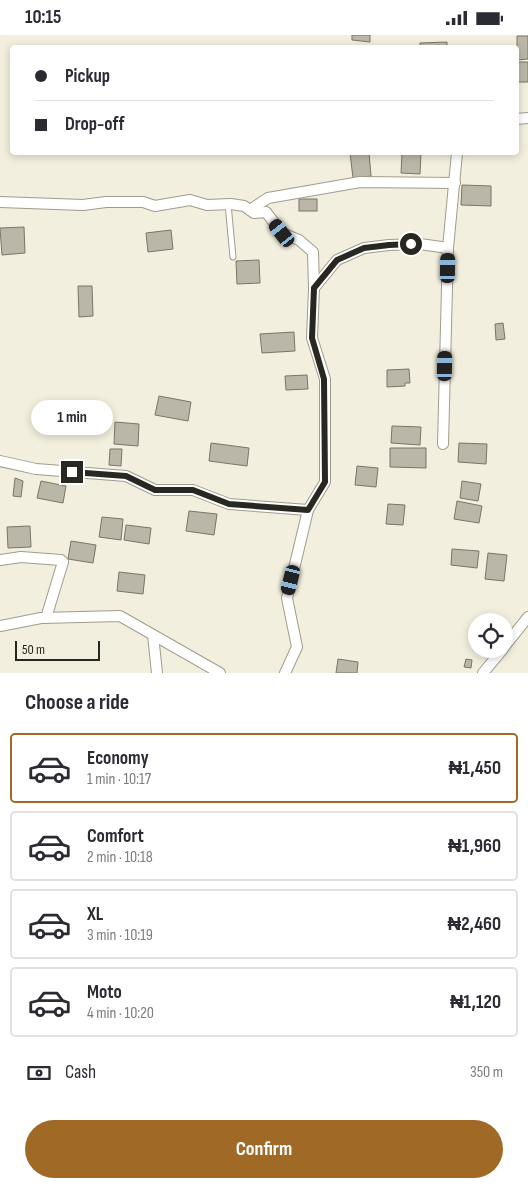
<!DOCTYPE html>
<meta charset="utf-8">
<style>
:root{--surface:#fff;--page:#f2f2f3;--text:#2b2b33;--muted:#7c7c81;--line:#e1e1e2;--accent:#a16926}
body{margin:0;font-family:"Sofia Sans Condensed",sans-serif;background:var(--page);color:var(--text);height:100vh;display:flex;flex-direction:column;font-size:19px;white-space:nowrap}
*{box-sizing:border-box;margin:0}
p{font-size:16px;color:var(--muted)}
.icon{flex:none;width:28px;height:28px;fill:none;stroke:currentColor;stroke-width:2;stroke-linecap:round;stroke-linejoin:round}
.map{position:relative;height:638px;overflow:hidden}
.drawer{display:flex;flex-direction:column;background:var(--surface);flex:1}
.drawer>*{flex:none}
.hud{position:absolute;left:10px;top:10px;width:509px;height:110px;border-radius:5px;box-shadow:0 2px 8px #0003;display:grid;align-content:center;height:110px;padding:0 25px;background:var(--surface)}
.controls{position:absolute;left:468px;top:578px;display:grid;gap:10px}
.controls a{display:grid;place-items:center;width:45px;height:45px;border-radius:50%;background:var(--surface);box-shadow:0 2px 8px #0003;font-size:25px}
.scale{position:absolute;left:15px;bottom:12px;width:85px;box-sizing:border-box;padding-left:5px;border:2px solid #292721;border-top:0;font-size:14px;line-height:18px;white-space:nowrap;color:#292721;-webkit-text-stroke:4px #f3efde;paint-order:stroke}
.end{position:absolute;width:22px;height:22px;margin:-11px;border:6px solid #292721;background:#fff;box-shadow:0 0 0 2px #fff}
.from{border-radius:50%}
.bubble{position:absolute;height:35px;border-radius:18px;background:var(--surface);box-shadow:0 2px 8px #0003;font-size:16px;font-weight:700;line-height:35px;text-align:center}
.car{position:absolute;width:15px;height:30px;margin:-15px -8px;border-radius:6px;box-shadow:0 0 4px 1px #0007;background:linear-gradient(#222 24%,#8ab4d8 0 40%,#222 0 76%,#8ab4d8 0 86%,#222 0)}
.hud b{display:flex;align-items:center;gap:18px;height:48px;font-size:19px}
.hud b+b{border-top:1px solid var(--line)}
.hud i{width:12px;height:12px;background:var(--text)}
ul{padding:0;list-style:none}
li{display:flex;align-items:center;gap:15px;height:70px;margin:0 10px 8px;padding:0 15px;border:2px solid var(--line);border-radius:5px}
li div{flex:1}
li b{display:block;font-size:19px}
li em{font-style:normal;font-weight:700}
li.active{border-color:var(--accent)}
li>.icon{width:45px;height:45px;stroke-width:1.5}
h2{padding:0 25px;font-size:22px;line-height:60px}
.pay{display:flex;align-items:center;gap:12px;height:55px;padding:0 25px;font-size:19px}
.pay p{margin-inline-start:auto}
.action{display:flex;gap:10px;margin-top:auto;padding:10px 25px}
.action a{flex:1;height:58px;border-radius:30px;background:var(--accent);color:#fff;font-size:20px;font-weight:700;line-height:58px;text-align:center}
.status{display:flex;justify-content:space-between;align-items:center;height:35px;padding:0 25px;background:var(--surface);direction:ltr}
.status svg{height:14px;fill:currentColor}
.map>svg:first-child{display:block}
.building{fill:#bbb7a8;stroke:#797567}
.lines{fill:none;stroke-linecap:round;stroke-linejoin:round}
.service-casing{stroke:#a09c8d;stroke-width:7}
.minor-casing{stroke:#a09c8d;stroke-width:12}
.service{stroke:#fff;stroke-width:5}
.minor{stroke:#fff;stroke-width:10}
.route{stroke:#292721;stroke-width:6}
</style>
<div class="status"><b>10:15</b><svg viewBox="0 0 49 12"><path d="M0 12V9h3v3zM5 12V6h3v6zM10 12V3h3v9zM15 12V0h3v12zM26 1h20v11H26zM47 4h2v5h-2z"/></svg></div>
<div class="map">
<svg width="528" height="638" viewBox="0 0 528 638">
<rect width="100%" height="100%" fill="#f3efde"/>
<g class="building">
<path d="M352,0H370V7L352,5Z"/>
<path d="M517,1H528V24L517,25Z"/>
<path d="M447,7V12H420V8Z"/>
<path d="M517,27H528V47H518Z"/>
<path d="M350,118H369L371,141L353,143Z"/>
<path d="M402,118H421L420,139L401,138Z"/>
<path d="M462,150L491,151V171L461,170Z"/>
<rect x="299" y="164" width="18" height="12"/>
<path d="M24,192L25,218L2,220L0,193Z"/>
<path d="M171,195L173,214L148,217L146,198Z"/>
<path d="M259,225L260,248L237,249L236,226Z"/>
<path d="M78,251H92L93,281L79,282Z"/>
<path d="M503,288L505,304L496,305L495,289Z"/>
<path d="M294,297L295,316L262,318L260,299Z"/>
<path d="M409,334L410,348H405V351L387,352V335Z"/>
<path d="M307,340L308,354L286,355L285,341Z"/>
<path d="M159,361L191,367L188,386L155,380Z"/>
<path d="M115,387L139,389L138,411L114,409Z"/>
<path d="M392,391L421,392L420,410L391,408Z"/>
<path d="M211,408L249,413L247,431L209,426Z"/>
<path d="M459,408L487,409L486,429L458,427Z"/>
<path d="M390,413H426V433L390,432Z"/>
<path d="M110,414H122L121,431L109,430Z"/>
<path d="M357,431L378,433L376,452L355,450Z"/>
<path d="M15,443L23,446L21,462L13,461Z"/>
<path d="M41,446L66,451L63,468L37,463Z"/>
<path d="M462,446L481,449L478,466L460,463Z"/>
<path d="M457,466L482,471L479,488L454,484Z"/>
<path d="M388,469L405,470L403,490L386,489Z"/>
<path d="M189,476L217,479L214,500L186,496Z"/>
<path d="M102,482L123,484L121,505L99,502Z"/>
<path d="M126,490L151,493L149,509L124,505Z"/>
<path d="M30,491L31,512L8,513L7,492Z"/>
<path d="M71,506L96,510L93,528L68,524Z"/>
<path d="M452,514L479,516L477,533L451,530Z"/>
<path d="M488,518L507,520L504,546L485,544Z"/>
<path d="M119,537L145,540L143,559L117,556Z"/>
<path d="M338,624L358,627L357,638H336Z"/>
<path d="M466,624L472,625L471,633L464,632Z"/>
</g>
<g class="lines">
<g class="service-casing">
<path id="service" d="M228,169L233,222"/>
</g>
<g class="minor-casing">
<g id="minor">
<path d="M516,84L528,83"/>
<path d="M0,167L83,170L106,167H143L155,171L190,165L207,170L231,169L244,171L254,178L266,177L282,198L299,205L313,217L314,253L312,303L325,344V447L308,475L287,563L297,612L285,638"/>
<path d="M250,175L268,163L360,147L455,148"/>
<path d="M314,253L337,225L364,213L389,210L420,209L448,213"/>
<path d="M443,409L448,213L457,118"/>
<path d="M0,426L36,434L126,441L155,455H193L229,469L308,475"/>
<path d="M0,525L21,522L61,525L63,527L46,583"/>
<path d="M0,591L41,583L120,581L220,638"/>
<path d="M153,600L157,638"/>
<path d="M504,612L528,582"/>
<path d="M483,638L503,614"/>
</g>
</g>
<use href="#service" class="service"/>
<use href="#minor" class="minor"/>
</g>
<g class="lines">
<path class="route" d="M72,437L126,441L155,455H193L229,469L308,475L325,447L324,344L312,303L314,253L337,225L364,213L389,210L411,209"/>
</g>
</svg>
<div class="controls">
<a><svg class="icon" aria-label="locate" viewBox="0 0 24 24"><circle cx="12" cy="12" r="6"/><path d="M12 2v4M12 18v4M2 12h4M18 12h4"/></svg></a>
</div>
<div class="scale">50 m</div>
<i class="end from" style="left:411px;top:209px"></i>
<i class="end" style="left:72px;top:437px"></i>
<div class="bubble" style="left:31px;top:365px;width:82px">1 min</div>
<i class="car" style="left:282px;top:198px;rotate:322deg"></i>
<i class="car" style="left:448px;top:233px;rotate:1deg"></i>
<i class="car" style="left:445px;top:331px;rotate:1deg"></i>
<i class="car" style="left:291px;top:545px;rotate:194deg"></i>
<div class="hud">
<b><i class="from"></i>Pickup</b>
<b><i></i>Drop-off</b>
</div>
</div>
<section class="drawer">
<h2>Choose a ride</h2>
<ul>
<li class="active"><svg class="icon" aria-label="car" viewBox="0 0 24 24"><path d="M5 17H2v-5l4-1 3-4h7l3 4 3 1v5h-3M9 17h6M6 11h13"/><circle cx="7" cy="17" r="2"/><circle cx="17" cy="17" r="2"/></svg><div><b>Economy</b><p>1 min · 10:17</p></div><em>₦1,450</em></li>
<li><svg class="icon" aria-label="car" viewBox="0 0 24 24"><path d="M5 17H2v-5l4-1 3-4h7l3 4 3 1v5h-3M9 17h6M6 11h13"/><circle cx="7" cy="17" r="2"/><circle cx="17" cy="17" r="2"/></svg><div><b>Comfort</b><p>2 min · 10:18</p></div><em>₦1,960</em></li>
<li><svg class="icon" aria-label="car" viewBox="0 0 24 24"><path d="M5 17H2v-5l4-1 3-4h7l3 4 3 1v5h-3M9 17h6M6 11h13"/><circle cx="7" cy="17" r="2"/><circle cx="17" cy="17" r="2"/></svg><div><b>XL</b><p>3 min · 10:19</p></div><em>₦2,460</em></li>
<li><svg class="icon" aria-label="car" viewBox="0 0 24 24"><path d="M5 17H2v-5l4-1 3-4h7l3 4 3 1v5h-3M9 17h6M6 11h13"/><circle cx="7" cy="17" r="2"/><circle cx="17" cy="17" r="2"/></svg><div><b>Moto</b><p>4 min · 10:20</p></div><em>₦1,120</em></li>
</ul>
<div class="pay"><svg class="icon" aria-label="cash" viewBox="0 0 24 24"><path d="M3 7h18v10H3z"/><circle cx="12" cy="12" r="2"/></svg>Cash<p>350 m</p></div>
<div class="action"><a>Confirm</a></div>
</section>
